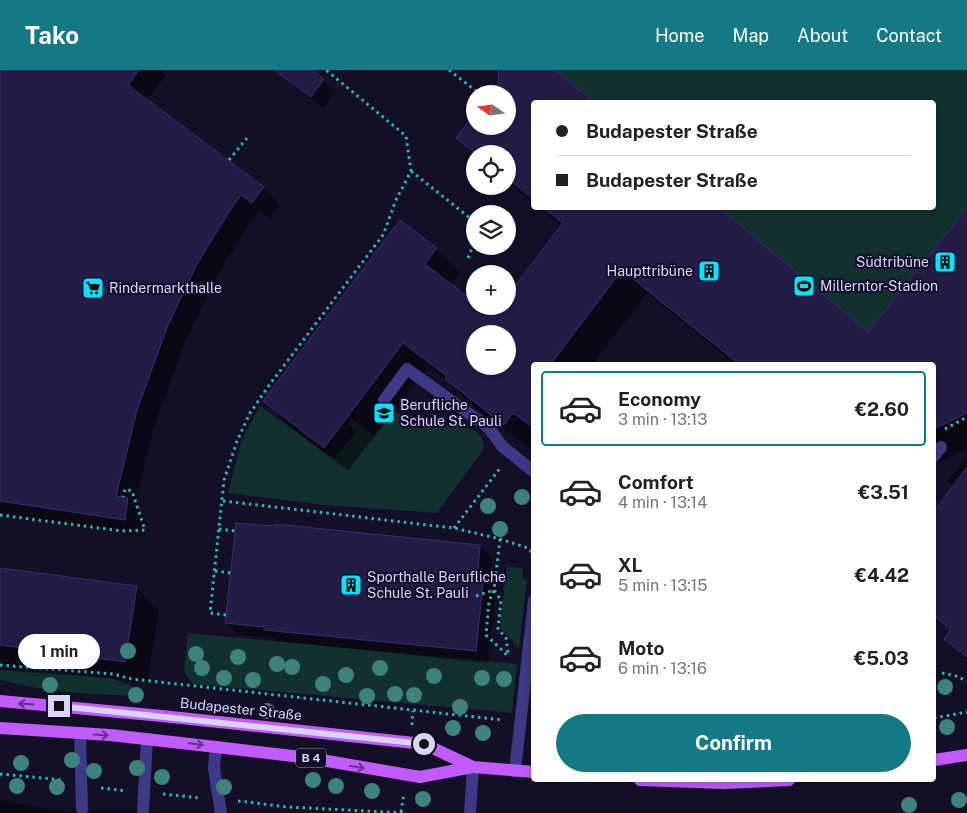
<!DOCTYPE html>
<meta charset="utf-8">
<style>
:root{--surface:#fff;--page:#f2f2f2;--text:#222;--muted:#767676;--line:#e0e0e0;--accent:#137a85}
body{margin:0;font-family:"Public Sans",sans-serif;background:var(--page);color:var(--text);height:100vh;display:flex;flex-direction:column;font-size:19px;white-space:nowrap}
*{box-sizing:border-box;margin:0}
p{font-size:16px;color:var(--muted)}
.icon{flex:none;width:28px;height:28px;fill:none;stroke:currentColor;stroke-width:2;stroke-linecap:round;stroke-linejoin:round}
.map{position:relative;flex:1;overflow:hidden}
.side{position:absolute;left:531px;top:292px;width:405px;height:420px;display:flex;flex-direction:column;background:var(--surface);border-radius:5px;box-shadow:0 2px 8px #0003}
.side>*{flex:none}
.hud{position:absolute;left:531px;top:30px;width:405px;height:110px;border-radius:5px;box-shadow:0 2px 8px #0003;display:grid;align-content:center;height:110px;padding:0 25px;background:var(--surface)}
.needle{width:32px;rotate:284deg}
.controls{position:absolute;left:466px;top:15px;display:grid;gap:10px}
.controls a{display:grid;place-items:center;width:50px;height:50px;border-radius:50%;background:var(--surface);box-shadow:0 2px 8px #0003;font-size:25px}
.end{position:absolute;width:22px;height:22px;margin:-11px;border:6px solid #d9d4ff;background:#111;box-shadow:0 0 0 2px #111}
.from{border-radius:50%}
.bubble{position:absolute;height:35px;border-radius:18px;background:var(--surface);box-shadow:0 2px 8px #0003;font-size:16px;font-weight:700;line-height:35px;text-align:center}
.hud b{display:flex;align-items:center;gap:18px;height:48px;font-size:19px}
.hud b+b{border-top:1px solid var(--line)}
.hud i{width:12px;height:12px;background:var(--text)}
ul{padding:9px 0 0;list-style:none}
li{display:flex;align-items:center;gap:15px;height:75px;margin:0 10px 8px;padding:0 15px;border:2px solid transparent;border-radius:5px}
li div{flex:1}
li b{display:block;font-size:19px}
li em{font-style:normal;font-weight:700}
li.selected{border-color:var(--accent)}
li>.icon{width:45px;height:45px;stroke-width:1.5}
.primary-button{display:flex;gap:10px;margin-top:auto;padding:10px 25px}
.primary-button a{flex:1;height:58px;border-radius:30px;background:var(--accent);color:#fff;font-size:20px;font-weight:700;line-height:58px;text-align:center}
header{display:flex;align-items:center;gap:30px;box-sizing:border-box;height:70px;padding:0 25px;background:var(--accent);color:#fff}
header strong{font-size:24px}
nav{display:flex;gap:28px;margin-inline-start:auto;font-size:18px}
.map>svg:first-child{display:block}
.green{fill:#12302f}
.shadow{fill:#0007;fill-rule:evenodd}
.building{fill:#241b47;stroke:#3b2d73;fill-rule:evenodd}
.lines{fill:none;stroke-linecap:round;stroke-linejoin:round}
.path{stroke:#2fb8b0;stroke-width:3;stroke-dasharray:2.5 4;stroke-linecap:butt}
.service{stroke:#3d3a85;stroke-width:12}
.minor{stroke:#3d3a85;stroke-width:12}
.primary{stroke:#c25bff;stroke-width:12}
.tree{fill:#3d827b}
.oneway{stroke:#623188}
.route{stroke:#d9d4ff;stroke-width:6}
.labels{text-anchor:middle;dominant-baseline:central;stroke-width:4;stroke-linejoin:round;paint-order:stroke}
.shield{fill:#130f26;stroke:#9e99be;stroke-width:1}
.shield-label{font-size:12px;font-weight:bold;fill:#d9d4ff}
.poi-label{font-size:14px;fill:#d9d4ff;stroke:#130f26;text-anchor:start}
.street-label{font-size:14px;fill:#d9d4ff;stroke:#130f26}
</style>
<header>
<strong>Tako</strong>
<nav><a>Home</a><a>Map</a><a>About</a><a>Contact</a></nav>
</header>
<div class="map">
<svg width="967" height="743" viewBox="0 0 967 743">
<rect width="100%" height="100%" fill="#130f26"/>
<g class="green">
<path d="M498,0H967V331L952,351L934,359V295H740L543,138H934V32H534V130L508,109V84H476L456,68L475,43V56H508V24H490L503,7Z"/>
<path d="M260,336L334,389L357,361L348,354L352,349L374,366L391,345C403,340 417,349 429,352C441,356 455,354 468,358C473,360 477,362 481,366L484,375L483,380L437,443L325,435L228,423L242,369Z"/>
<path d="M507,496L523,498L522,508L527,509L519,578L500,558Z"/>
<path d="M188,563L517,594L512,643L192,614L184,601Z"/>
<path d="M0,600L110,608L142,620L141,626C93,625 46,622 0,610Z"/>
</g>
<g class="shadow">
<path d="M0,0H161L166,5L146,31L263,118L280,135L270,149L259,141L246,159L214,211L185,272L154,357L134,436L145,447L142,466L0,445Z"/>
<path d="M273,0H311L335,22L323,38Z"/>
<path d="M499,0H554L592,32H534V133L508,112V84H475V85L458,68L475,45V56H508V24L500,13Z"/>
<path d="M539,138H718L869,264L967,140V379L941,391L934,392V295H736L647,223L592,295H534V372L529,378L470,334L450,313L428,296L348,401L289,356L265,331L400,152L436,179L460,203L451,216L475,233V236L493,247L508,236V227L562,156ZM475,264H508V296H475Z"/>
<path d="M967,386V587L952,560L934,546V443L953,417L948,411Z"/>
<path d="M480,476L492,488L490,510L496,517L488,593L277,571L274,568L239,565L227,553Z"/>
<path d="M0,499L137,518L159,540L147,613L0,594Z"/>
<path d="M0,730L71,743L74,738L79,743H0Z"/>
<path d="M91,740L134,741L136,743H89Z"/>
<path d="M153,742L174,743H152Z"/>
</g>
<g class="building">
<path d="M0,0H139L128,15L264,117L252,133L241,125L229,142L197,194L168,255L137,340L116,426L128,428L125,450L0,431Z"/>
<path d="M274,0H313L324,9L311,27Z"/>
<path d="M498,0H555L594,32H534V130L508,109V84H476L456,68L475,43V56H508V24H490L499,12Z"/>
<path d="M543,138H720L868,262L967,138V343L934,359V295H740L622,200L550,295H534V358L513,343L504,355L445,309L447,306L403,273L324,378L263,331L400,150L437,178L425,194L475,232V236H481L492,245L499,236H508V225L563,153ZM475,264H508V296H475Z"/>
<path d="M967,397V587L944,569L951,559L934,546V441Z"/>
<path d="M236,453L274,456L275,454L480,475L478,503L484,504L476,581L264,560V557L225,553Z"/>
<path d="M0,498L137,516L125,592L0,575Z"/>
</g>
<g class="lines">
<g class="path">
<path d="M449,0L480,24"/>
<path d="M229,90L247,68"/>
<path d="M411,101L475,152"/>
<path d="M468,188L475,171"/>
<path d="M945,359L967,347"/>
<path d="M223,431L454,458L500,469L528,478L534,485"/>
<path d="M0,445L122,461L145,460L132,421L125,419L123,427"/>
<path d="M454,458L501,397"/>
<path d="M219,459L235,461"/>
<path d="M500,469L494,520L489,531L486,565L509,587"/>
<path d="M215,501L231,503"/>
<path d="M476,526L494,520L501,530L498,559L506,568L508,583"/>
<path d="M226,545L210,543L224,410L237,371L250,343L270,314L383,165L396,130L411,101L406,66L326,0"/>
<path d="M0,595L113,604L132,609L503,650"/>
<path d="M942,603L956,606L967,611"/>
<path d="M934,648L967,642"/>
<path d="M412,655L413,641"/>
<path d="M0,704L63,710"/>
<path d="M101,718L127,721"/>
<path d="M163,724L201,728"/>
<path d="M238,731L288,737L406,743"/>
<path d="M401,742L404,723"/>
</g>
<g class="service">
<path d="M384,330L407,299L489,358L502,376L534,402"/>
<path d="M934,386L941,377"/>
<path d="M80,663L82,739"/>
<path d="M216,677L214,698L221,743"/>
<path d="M515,701L534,530"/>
<path d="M143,740L147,669"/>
</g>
<path class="minor" d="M470,743L473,697"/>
<g class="primary">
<path d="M0,631L162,646L424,674L473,697"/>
<path d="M0,658L110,665L216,677L310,688L420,707L473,697L534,702"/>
<path d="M934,690L967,685"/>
<path d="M640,710L724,713L789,710"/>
</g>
</g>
<g class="tree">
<circle cx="522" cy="427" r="8"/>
<circle cx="488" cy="436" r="8"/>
<circle cx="500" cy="459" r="8"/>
<circle cx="45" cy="572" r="8"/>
<circle cx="85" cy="577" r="8"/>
<circle cx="128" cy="581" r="8"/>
<circle cx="196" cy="584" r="8"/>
<circle cx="238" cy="587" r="8"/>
<circle cx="277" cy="594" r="8"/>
<circle cx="292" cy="597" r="8"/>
<circle cx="202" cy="598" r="8"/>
<circle cx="380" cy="598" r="8"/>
<circle cx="346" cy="605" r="8"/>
<circle cx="434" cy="606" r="8"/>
<circle cx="224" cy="608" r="8"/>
<circle cx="482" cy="608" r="8"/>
<circle cx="504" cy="609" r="8"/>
<circle cx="253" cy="610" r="8"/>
<circle cx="323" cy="614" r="8"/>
<circle cx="50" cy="615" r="8"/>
<circle cx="945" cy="617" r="8"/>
<circle cx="395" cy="624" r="8"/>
<circle cx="136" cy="625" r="8"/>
<circle cx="414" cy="625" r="8"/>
<circle cx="367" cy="626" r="8"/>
<circle cx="460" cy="637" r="8"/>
<circle cx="267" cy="641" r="8"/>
<circle cx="947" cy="657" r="8"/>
<circle cx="453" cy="658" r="8"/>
<circle cx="483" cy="663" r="8"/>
<circle cx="72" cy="690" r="8"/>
<circle cx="21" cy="693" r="8"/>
<circle cx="137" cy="698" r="8"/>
<circle cx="94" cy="701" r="8"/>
<circle cx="162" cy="707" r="8"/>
<circle cx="313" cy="710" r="8"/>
<circle cx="17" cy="716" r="8"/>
<circle cx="336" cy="716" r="8"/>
<circle cx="57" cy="717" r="8"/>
<circle cx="224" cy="717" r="8"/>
<circle cx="372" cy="721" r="8"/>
<circle cx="423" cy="729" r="8"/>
<circle cx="959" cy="730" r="8"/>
<circle cx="909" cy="735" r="8"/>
</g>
<defs><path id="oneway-shaft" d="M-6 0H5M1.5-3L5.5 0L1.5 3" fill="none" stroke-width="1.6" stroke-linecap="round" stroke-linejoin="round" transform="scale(1.25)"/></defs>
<g class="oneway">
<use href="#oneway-shaft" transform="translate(26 634) rotate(-176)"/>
<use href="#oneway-shaft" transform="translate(101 665) rotate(4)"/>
<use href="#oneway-shaft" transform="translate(196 674) rotate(6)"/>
<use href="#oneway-shaft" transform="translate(357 697) rotate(10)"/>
</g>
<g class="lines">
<path class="route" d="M59,636L424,674"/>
</g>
<defs>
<g id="building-square" transform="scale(1.125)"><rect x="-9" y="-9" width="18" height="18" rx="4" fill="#00e5ff" stroke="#130f26"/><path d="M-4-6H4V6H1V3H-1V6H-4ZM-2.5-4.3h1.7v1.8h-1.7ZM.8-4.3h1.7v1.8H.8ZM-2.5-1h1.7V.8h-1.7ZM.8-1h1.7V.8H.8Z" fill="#111"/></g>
<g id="stadium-square" transform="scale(1.125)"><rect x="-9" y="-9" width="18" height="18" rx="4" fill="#00e5ff" stroke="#130f26"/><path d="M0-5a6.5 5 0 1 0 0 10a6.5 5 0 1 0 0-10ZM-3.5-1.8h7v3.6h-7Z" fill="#111"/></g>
<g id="supermarket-square" transform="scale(1.125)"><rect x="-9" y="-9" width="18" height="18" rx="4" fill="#00e5ff" stroke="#130f26"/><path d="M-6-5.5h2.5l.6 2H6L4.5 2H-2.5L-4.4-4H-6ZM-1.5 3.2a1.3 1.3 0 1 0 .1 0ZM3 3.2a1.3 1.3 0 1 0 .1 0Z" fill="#111"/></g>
<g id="school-square" transform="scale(1.125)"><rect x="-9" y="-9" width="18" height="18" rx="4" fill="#00e5ff" stroke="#130f26"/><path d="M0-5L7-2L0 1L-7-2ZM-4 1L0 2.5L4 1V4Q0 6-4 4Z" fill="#111"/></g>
</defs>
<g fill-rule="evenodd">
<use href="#building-square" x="945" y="192"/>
<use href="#building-square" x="709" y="201"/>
<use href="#stadium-square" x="804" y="216"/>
<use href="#supermarket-square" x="93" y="218"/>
<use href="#school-square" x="384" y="343"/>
<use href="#building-square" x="351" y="515"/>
</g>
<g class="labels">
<rect class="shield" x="296" y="678.5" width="30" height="19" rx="4"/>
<g class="shield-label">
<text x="311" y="688">B 4</text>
</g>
<g class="poi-label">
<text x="929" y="192" text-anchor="end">Südtribüne</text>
<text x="693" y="201" text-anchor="end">Haupttribüne</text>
<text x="820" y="216">Millerntor-Stadion</text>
<text x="109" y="218">Rindermarkthalle</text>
<text x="400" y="335">Berufliche<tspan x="400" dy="16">Schule St. Pauli</tspan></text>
<text x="367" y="507">Sporthalle Berufliche<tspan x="367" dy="16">Schule St. Pauli</tspan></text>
</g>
<g class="street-label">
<text transform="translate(241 639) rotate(6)">Budapester Straße</text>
</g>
</g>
</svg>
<div class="controls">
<a><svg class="needle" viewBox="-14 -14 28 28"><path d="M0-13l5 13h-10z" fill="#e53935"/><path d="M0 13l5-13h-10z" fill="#767676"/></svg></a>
<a><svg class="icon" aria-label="locate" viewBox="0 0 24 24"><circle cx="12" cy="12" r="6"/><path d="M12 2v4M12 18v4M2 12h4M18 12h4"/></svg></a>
<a><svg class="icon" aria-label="layers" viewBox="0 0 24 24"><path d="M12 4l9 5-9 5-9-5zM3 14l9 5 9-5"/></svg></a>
<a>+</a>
<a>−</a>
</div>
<i class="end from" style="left:424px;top:674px"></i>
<i class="end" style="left:59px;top:636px"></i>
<div class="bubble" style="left:18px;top:564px;width:82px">1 min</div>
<div class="hud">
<b><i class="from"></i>Budapester Straße</b>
<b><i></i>Budapester Straße</b>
</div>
<section class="side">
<ul>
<li class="selected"><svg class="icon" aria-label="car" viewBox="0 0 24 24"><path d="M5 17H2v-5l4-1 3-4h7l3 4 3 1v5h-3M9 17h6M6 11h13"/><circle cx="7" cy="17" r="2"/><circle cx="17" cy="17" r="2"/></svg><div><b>Economy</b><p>3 min · 13:13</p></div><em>€2.60</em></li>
<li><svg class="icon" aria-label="car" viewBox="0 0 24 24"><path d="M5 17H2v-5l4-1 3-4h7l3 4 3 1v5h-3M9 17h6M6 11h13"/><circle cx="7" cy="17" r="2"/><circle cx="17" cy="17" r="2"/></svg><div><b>Comfort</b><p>4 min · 13:14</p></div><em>€3.51</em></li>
<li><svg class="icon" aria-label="car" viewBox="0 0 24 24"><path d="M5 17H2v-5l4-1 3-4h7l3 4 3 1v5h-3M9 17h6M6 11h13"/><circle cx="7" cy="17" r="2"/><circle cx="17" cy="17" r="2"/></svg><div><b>XL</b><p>5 min · 13:15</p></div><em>€4.42</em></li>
<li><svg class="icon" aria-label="car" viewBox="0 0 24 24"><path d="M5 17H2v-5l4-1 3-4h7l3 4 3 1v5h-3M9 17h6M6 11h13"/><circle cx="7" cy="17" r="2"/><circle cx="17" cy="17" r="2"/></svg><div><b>Moto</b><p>6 min · 13:16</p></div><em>€5.03</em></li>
</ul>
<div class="primary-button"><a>Confirm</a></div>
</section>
</div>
